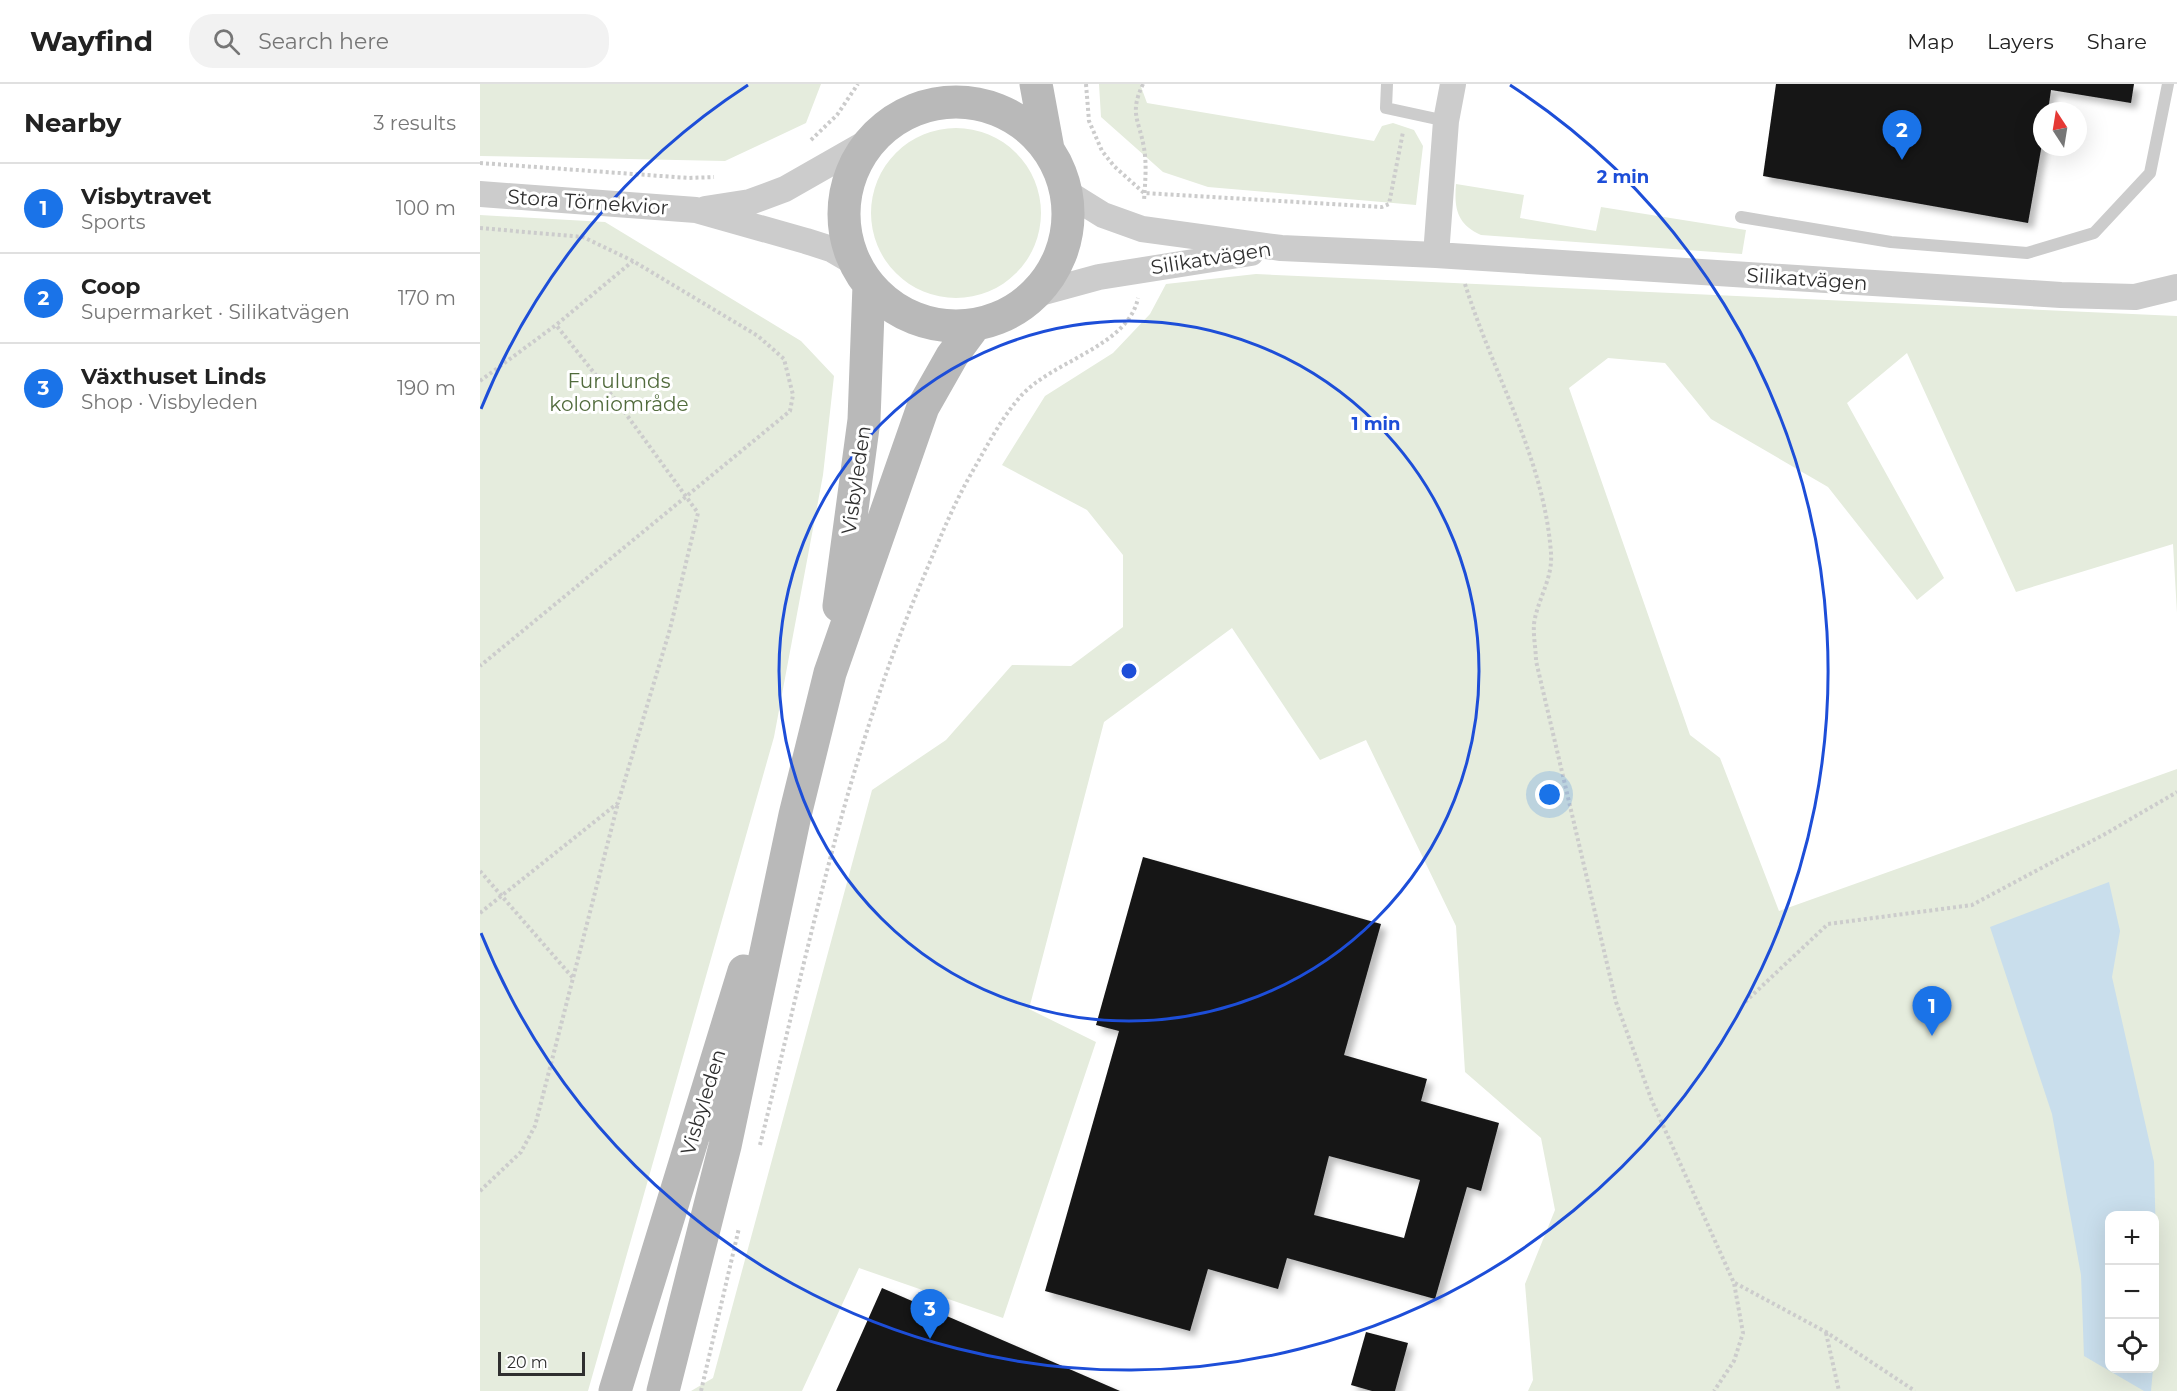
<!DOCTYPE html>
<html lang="en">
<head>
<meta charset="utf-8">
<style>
	body { margin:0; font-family:Montserrat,sans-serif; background:#f2f2f2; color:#222 }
	.controls { position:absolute; right:18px; bottom:18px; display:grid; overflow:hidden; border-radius:12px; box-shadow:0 6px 24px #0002 }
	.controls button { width:54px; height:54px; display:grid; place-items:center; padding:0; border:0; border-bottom:2px solid #e0e0e0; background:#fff; color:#222; font:30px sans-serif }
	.compass { position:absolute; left:1553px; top:18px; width:54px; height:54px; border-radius:50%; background:#fff; box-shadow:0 6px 24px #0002; rotate:348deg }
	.scale { position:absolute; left:18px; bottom:15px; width:87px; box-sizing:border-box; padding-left:6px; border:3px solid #2f2f2f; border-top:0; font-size:16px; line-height:21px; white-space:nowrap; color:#2f2f2f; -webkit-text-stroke:4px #fff; paint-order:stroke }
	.you { position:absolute; left:1070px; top:711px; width:21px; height:21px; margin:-15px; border:4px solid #fff; border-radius:50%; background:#1a73e8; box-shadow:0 0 0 9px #1a73e833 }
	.badge { display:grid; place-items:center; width:39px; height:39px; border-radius:50%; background:#1a73e8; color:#fff; font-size:20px; font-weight:700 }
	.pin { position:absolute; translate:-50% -50px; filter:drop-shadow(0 2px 3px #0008) }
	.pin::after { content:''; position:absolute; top:32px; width:21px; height:18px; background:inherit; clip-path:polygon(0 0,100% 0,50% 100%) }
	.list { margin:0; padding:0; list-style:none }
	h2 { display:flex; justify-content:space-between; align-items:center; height:78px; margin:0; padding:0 24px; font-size:26px }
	h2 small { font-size:20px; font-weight:400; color:#767676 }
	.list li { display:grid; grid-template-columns:39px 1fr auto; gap:18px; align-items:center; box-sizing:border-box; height:90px; padding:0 24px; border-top:2px solid #e0e0e0 }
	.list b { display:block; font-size:22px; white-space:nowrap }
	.list p { margin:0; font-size:20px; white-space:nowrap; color:#767676 }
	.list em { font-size:20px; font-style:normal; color:#767676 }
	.icon { flex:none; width:33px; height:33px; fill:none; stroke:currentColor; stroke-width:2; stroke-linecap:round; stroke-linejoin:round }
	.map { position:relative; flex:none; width:1697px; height:1307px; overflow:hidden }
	header { display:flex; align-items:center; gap:36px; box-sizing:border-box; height:84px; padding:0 30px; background:#fff; border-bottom:2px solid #e0e0e0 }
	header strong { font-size:28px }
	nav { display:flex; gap:33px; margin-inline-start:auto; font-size:21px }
	.search { width:420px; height:54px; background:#f2f2f2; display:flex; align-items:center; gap:15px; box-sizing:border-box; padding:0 21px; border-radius:24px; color:#767676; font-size:22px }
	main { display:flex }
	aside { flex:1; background:#fff }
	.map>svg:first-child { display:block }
	.green { fill:#e5ecdd; fill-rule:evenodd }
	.water { fill:#c9deec }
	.building { fill:#161616; fill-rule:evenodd; filter:url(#shadow) }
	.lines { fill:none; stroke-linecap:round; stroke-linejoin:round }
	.path { stroke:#ccc; stroke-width:4; stroke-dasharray:3 3; stroke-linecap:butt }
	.lane { stroke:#ccc; stroke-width:12 }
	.street { stroke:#ccc; stroke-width:26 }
	.secondary { stroke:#b9b9b9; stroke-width:33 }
	.ring { fill:none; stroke:#1d4ed8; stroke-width:3 }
	.labels { text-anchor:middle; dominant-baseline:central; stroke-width:6; stroke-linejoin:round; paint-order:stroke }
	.street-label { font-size:20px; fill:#2f2f2f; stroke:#fff }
	.park-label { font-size:20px; fill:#516b3c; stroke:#fff }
	.centre { fill:#1d4ed8; stroke:#fff; stroke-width:3 }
	.ring-label { font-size:18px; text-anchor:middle; font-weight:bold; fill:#1d4ed8; stroke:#fff; stroke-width:6; stroke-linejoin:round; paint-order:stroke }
</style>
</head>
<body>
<header>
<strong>Wayfind</strong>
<div class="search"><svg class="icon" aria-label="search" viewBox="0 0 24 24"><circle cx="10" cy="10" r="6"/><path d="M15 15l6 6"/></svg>Search here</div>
<nav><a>Map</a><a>Layers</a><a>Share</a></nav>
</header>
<main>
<aside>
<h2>Nearby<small>3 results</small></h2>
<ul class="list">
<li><span class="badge">1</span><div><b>Visbytravet</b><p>Sports</p></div><em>100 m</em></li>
<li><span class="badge">2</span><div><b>Coop</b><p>Supermarket · Silikatvägen</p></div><em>170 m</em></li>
<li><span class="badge">3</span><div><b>Växthuset Linds</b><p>Shop · Visbyleden</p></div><em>190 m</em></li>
</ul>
</aside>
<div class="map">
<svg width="1697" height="1307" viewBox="0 0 1697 1307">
	<defs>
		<filter id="shadow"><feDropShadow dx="5.5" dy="5.5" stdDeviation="3" flood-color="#0004"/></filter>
	</defs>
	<rect width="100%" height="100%" fill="#fff"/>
	<path class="green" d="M 0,0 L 341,0 L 326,39 L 245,77 L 0,72 Z
		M 619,0 L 660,0 L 667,19 L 894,57 L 902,42 L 913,39 L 934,46 L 943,62 L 936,121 L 728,103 L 683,88 L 621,33 Z
		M391 129a85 85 0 1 1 170 0a85 85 0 1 1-170 0Z
		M 976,100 L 1044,111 L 1040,134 L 1116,147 L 1121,123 L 1266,146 L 1262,170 L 1001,151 C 977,140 974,125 976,100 Z
		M 0,131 L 125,138 L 321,257 L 354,292 L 343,391 L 294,653 L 108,1307 L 0,1307 Z
		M 776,190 L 1697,232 L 1697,529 L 1693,460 L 1536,508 L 1427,269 L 1367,319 L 1464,494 L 1437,516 L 1348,403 L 1231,335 L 1185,279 L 1128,274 L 1089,304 L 1210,651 L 1240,674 L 1299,827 L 1697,685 L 1697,1307 L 1048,1307 L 1053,1296 L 1045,1200 L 1075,1126 L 1061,1054 L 985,988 L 976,842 L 886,656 L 840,676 L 752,544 L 624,638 L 549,925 L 616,958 L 523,1234 L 379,1184 L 322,1307 L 211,1307 L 233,1294 L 392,706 L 466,656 L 532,581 L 591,582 L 643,543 L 643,471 L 607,426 L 522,381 L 565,312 L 633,269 L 670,230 L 686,200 ZM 1630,1132 L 1674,1132 L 1674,1284 L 1630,1284 Z"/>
	<path class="water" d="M 1629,798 L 1640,847 L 1632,893 L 1674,1078 L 1678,1238 L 1675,1273 L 1674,1132 L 1630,1132 L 1630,1284 L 1673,1285 L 1671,1307 L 1664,1307 L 1604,1272 L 1601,1191 L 1572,1030 L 1510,843 Z"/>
	<path class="building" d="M 1296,0 L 1654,0 L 1651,19 L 1571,6 L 1568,27 L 1562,27 L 1562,60 L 1548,139 L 1283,92 Z
		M 663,773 L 901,840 L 864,971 L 947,995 L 941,1017 L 1019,1039 L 1001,1107 L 987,1103 L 955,1215 L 807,1174 L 798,1205 L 728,1185 L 710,1247 L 565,1207 L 639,947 L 616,941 ZM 849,1072 L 940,1096 L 924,1154 L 834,1131 Z
		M 402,1204 L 640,1307 L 356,1307 Z
		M 886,1248 L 928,1259 L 915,1307 L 892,1307 L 871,1301 Z"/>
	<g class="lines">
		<path class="path" d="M 606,0 L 609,37 L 622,67 L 634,82 L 664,109 L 902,123 L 909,120 L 923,48
			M 663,0 C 649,30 659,35 664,64 C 667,81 665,100 664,117
			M 331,56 L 357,31 L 378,0
			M 0,79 L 209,94 L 234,93
			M 0,144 L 103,153 L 153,177 L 278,252 L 304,275 L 313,311 L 310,327 L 0,582
			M 985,200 C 1013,290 1064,374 1071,469 C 1073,495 1057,516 1054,540 C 1053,552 1056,565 1056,577 L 1136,918 L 1172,1017 L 1254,1199 L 1263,1249 L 1254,1277 L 1234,1307
			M 0,297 L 76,241 L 153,177
			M 0,787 L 93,894
			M 0,829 L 138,719 L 190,545 L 218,429 L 138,319 L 76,241
			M 1265,918 L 1348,840 L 1492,821 L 1625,750 L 1697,708
			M 280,1061 C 327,872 365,679 441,499 C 457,462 471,425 491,390 C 506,364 520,336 540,313 C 571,277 648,263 658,214
			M 0,1107 L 41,1068 L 55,1042 L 138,719
			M 1255,1199 L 1346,1248 L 1435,1307
			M 1346,1249 L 1359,1307
			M 221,1307 L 259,1144"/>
		<path class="lane" d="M 907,0 L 906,24 L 966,37
			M 1261,133 L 1411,158 L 1547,169 L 1614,149 L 1670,89 L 1688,0"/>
		<path class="street" d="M 586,108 L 623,131 L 662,145 L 801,164 L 956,171 L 966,37 L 973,0
			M 0,110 L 216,126 L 326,157 L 351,165 L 375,179
			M 225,125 L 270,118 L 305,105 L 391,56
			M 956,171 L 1581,211 L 1655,213 L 1697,203
			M 553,211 L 619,193 L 771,169"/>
		<path class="secondary" d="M 556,0 L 568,65
			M364 130a112 112 0 1 1 224 0a112 112 0 1 1-224 0Z
			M 359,522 L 384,336 L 389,201
			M 135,1307 L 264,887
			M 183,1307 L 245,1062 L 315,731 L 350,589 L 443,323 L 472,272 L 495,241"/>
	</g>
	<g class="ring">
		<circle cx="649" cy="587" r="350"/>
		<path d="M1 325A699 699 0 0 1 268 1M1030 1A699 699 0 1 1 1 849"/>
	</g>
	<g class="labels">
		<g class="street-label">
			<text transform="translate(108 118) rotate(4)">Stora Törnekvior</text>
			<text transform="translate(731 174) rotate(-9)">Silikatvägen</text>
			<text transform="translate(1327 195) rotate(4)">Silikatvägen</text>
			<text transform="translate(376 396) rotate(-82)">Visbyleden</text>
			<text transform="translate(223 1018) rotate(-73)">Visbyleden</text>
		</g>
		<g class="park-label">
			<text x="139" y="297">Furulunds<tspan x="139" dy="23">koloniområde</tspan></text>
		</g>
	</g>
	<circle cx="649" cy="587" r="9" class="centre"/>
	<g class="ring-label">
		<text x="1143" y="99">2 min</text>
		<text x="896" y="346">1 min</text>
	</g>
</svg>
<div class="controls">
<button>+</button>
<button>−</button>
<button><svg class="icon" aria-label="locate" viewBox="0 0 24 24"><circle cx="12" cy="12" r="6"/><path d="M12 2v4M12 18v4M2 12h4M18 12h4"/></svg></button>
</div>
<svg class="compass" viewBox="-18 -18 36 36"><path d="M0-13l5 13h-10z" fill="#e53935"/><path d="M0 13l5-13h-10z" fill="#767676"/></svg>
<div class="scale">20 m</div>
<div class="you"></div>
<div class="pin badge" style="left:1452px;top:952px">1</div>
<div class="pin badge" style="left:1422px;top:76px">2</div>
<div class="pin badge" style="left:450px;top:1255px">3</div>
</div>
</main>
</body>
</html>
